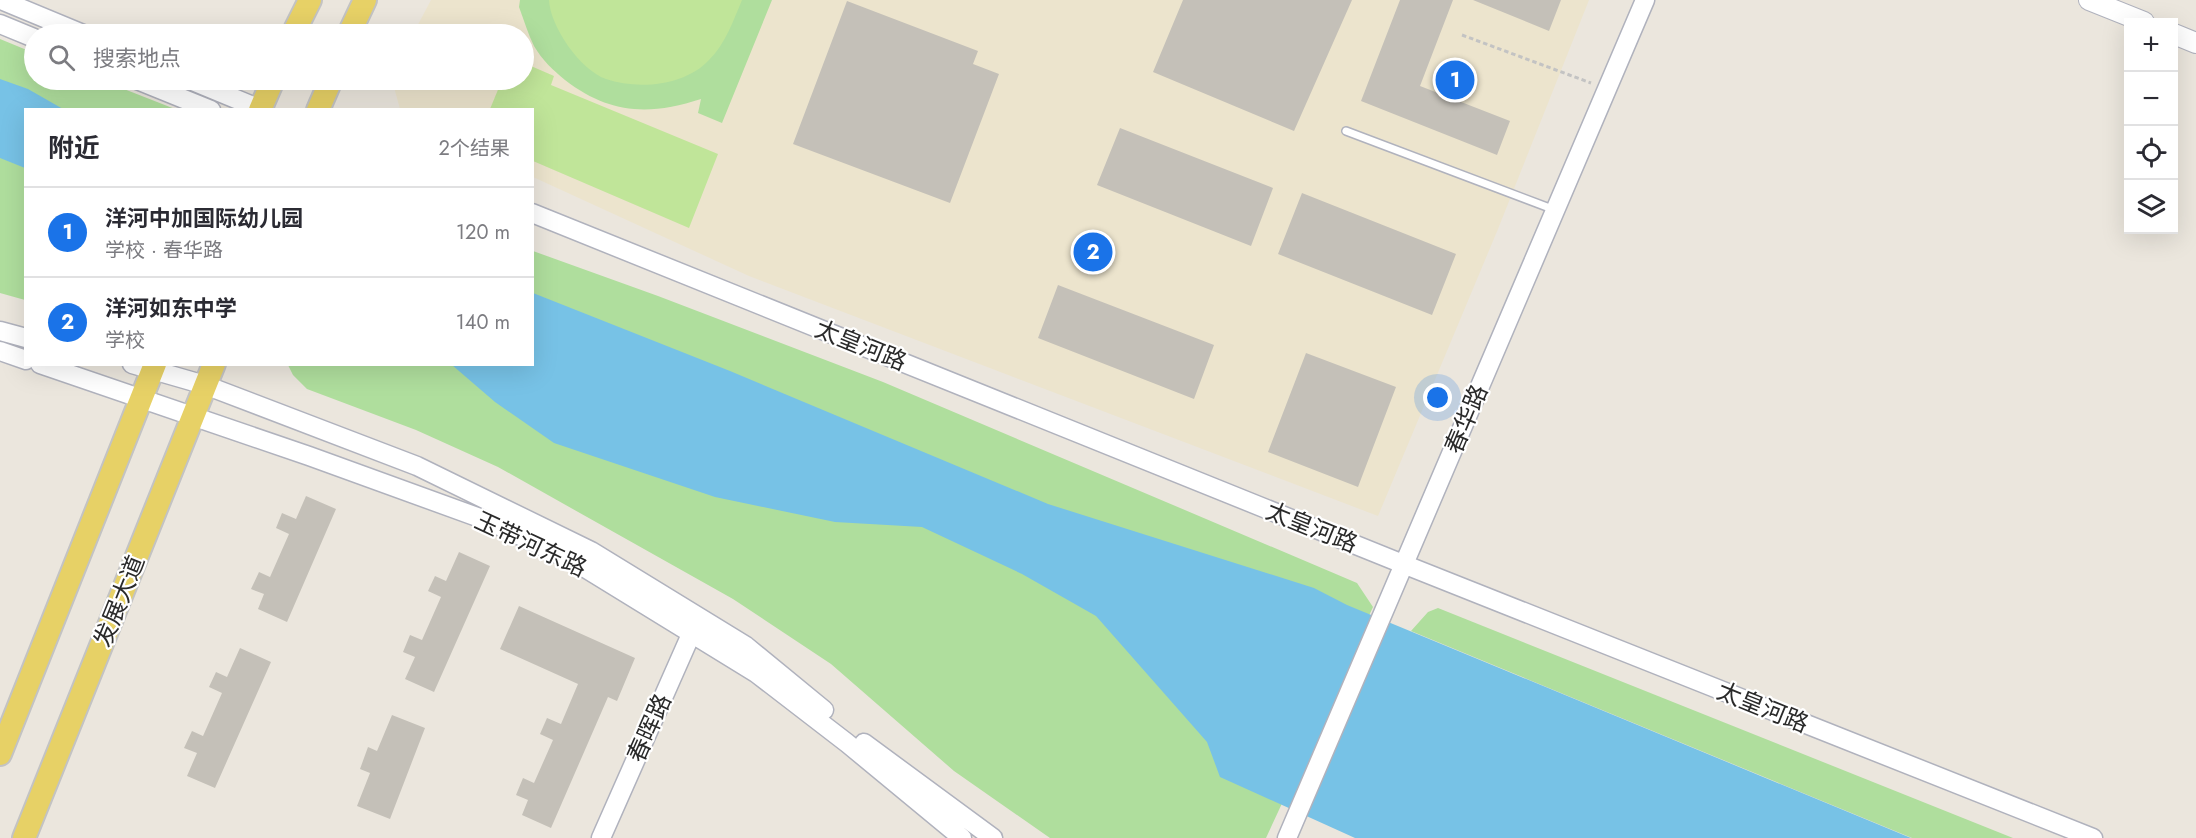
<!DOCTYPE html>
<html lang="zh">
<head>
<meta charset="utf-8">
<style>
	body { margin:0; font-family:Jost,"Noto Sans SC",sans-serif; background:#f7f7f7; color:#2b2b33 }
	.controls { position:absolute; right:18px; top:18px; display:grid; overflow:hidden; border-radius:0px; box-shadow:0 6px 24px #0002 }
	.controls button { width:54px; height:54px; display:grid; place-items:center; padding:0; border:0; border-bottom:2px solid #e1e1e2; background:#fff; color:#2b2b33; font:30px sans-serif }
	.you { position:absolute; left:1438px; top:398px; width:21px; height:21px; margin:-15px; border:4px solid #fff; border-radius:50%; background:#1a73e8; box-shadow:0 0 0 9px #1a73e833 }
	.badge { display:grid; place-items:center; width:39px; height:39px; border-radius:50%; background:#1a73e8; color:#fff; font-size:20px; font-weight:700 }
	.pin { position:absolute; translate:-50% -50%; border:3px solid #fff; box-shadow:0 2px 6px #0006 }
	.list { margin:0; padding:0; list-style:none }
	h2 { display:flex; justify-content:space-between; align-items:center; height:78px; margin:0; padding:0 24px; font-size:26px }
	h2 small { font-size:20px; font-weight:400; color:#7c7c81 }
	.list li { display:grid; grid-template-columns:39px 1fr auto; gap:18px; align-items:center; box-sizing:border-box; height:90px; padding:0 24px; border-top:2px solid #e1e1e2 }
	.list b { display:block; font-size:22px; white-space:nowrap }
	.list p { margin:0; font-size:20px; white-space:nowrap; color:#7c7c81 }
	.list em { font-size:20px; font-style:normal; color:#7c7c81 }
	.icon { flex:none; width:33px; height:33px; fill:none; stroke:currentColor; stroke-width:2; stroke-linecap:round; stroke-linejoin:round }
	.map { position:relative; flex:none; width:2196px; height:838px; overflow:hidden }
	.search { position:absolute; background:#fff; box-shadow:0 6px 24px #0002; left:24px; top:24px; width:510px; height:66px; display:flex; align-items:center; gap:15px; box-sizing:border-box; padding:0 21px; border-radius:33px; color:#7c7c81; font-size:22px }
	.panel { position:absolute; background:#fff; box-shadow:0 6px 24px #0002; left:24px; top:108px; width:510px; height:258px; border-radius:0px }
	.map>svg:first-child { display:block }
	.education { fill:#ece4cd }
	.green { fill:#afde9d }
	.pitch { fill:#c0e599 }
	.water { fill:#77c2e6 }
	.building { fill:#c4c0b8 }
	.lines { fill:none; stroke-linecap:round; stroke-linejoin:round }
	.service-casing { stroke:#b0b2bd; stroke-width:10 }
	.tertiary-casing { stroke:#b0b2bd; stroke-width:21 }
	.secondary-casing { stroke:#b0b2bd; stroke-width:22 }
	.primary-casing { stroke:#c3c3c3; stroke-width:26 }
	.path { stroke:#c3c3c3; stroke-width:3; stroke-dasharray:4.5 3; stroke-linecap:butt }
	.service { stroke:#fff; stroke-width:7 }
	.tertiary { stroke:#fff; stroke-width:18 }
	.secondary { stroke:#fff; stroke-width:20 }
	.primary { stroke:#e7d166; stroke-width:22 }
	.labels { text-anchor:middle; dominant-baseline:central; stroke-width:4.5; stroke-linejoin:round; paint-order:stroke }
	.street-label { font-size:24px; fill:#2a2a2a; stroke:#fff }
</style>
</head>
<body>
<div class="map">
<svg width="2196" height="838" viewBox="0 0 2196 838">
	<rect width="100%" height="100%" fill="#ebe6dd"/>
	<path class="education" d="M 431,0 L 1589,0 L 1498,229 L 1378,516 L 749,276 L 533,177 L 532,110 L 400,109 L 392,80 L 524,80 L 524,34 L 413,34 Z"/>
	<path class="green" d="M 520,0 L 772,0 L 722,123 L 698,113 L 701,99 C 649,116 609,114 565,80 C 554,71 542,60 534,46 C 528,34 524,20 519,7 Z
		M 0,39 L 34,53 L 34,80 L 101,80 L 175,109 L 26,110 L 25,300 L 0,293 Z
		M 533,251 L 658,296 L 883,382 L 1357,583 L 1373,607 L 1266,838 L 1050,838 L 954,771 L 831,664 L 733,599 L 498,467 L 416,430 L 307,389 L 293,375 L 288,365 L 532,364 Z
		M 1438,608 L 2013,838 L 1912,838 L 1411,631 L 1428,612 Z"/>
	<path class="pitch" d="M 549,0 L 742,0 C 733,21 726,43 709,60 C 685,86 638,90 606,79 C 580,70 550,26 549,0 Z
		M 524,63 L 554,76 L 551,85 L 718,154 L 689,228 L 533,161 L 532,110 L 490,109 L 502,80 L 524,80 Z"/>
	<path class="water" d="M 0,79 L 28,89 L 63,109 L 26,110 L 25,168 L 0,158 Z
		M 533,293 L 730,371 L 1048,504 L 1314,588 L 1347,605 L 1911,838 L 1355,838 L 1220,777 L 1207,742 L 1096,616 L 1022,574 L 922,527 L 835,522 L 715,497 L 554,443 L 495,402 L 452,365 L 532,364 Z"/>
	<path class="building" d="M 1183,0 L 1352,0 L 1294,131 L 1153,72 Z
		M 1400,0 L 1453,0 L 1420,86 L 1510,121 L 1497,155 L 1361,101 Z
		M 1473,0 L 1561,0 L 1549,31 Z
		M 847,1 L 978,51 L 973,64 L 999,74 L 950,203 L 793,144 Z
		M 1120,128 L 1273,188 L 1251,246 L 1097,185 Z
		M 1302,193 L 1456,254 L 1432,315 L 1278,254 Z
		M 1058,285 L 1214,345 L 1194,399 L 1038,338 Z
		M 1306,353 L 1396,387 L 1358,487 L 1268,452 Z
		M 306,496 L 336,509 L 287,622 L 258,609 L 264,594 L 251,589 L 259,572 L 270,577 L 289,534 L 276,528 L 282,513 L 296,519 Z
		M 459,552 L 490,566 L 434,692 L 405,679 L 415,657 L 403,652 L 410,635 L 422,640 L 441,597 L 428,591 L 435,576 L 446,581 Z
		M 519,606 L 635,658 L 617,701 L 608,697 L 551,828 L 522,815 L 528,800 L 516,795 L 523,778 L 534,783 L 553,740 L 540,734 L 547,718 L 561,724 L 578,684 L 500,649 Z
		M 240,648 L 271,662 L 215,788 L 187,776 L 197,753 L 184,748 L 192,731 L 203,736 L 222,693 L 209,687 L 216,672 L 227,677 Z
		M 392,715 L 425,728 L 390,819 L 357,806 L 370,773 L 360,769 L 368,747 L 377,751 Z"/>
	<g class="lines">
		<defs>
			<path id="service" d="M 1346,131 L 1555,210"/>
			<path id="tertiary" d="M 1,0 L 83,34
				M 0,24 L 34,38
				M 137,80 L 211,110
				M 190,80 L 260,109
				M 532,213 L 1403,564 L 2093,838
				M 0,331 L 26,338
				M 0,351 L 26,360
				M 40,364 L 309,456 L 491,522 L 577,563 L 756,673 L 847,743 L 962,838
				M 132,364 L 205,385 L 417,466 L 591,551 L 746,646 L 824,710
				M 864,743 L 993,838
				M 601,838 L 696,623
				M 1287,838 L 1645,0"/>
			<path id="secondary" d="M 2089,0 L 2144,22
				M 2174,34 L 2196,43"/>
			<path id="primary" d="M 293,34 L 310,0
				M 349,34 L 365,0
				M 260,110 L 273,80
				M 318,110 L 331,80
				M 0,754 L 155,364
				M 24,838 L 214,364"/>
		</defs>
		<use href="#service" class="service-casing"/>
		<use href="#tertiary" class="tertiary-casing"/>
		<use href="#secondary" class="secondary-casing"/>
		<use href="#primary" class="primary-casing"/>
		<path class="path" d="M 1462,35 L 1591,83"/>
		<use href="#service" class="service"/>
		<use href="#tertiary" class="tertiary"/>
		<use href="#secondary" class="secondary"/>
		<use href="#primary" class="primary"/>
	</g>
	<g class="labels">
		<g class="street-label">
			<text transform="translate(861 345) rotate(22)">太皇河路</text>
			<text transform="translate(1466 419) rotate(-67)">春华路</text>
			<text transform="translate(1312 527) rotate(22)">太皇河路</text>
			<text transform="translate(531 544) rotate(25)">玉带河东路</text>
			<text transform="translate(119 601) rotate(-68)">发展大道</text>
			<text transform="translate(1763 707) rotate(22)">太皇河路</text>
			<text transform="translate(649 728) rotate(-66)">春晖路</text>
		</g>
	</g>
</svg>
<div class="controls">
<button>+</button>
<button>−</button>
<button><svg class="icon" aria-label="locate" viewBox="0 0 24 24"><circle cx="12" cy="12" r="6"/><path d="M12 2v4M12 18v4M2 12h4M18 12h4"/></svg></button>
<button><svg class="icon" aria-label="layers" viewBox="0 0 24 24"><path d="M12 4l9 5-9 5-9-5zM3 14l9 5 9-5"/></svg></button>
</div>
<div class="you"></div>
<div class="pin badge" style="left:1455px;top:80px">1</div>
<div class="pin badge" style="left:1093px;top:252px">2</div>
<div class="search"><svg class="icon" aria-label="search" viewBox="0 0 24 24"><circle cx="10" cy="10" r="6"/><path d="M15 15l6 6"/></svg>搜索地点</div>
<section class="panel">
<h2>附近<small>2个结果</small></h2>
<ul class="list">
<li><span class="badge">1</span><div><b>洋河中加国际幼儿园</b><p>学校 · 春华路</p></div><em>120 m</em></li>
<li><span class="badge">2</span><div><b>洋河如东中学</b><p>学校</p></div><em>140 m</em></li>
</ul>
</section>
</div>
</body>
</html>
